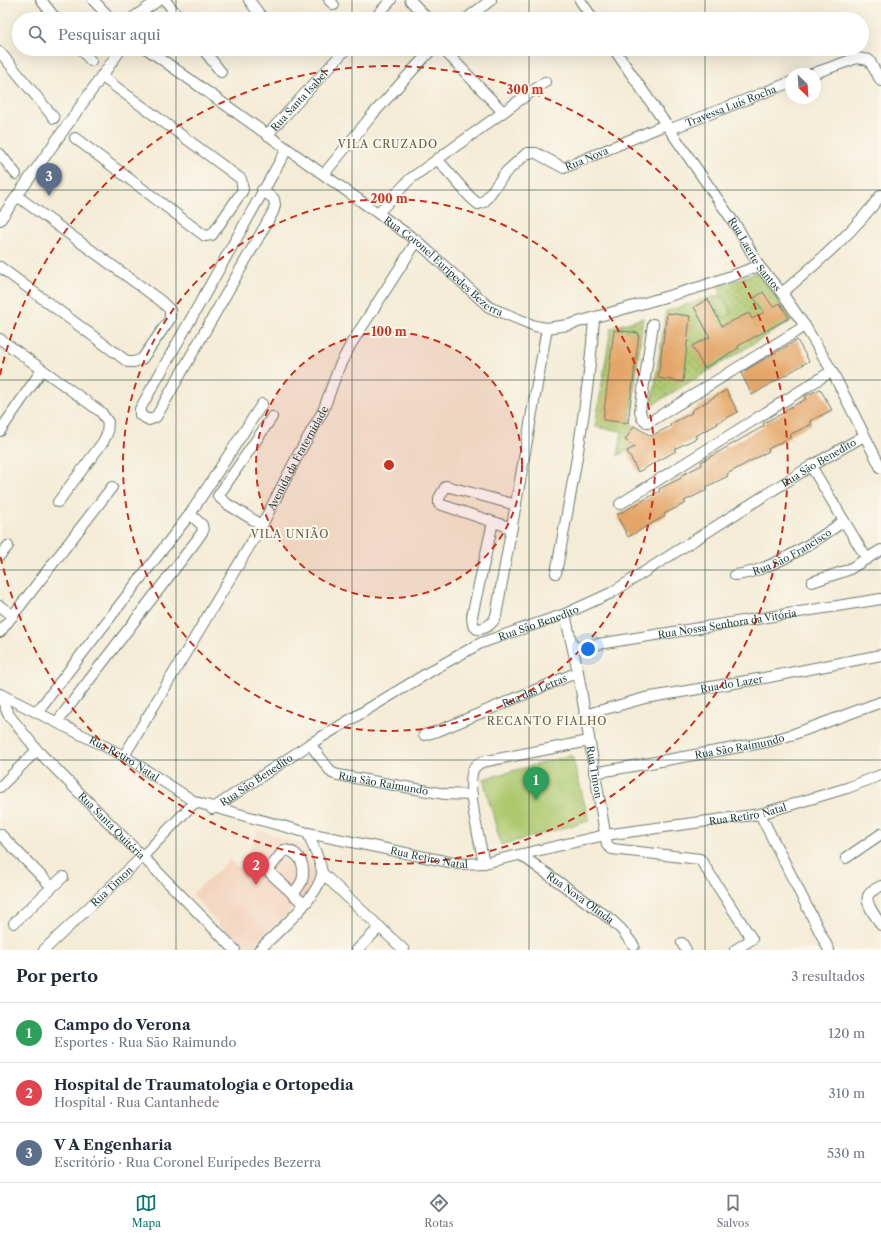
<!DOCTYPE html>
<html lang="pt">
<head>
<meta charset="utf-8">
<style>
	body { margin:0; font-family:"Libre Caslon Text",serif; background:#f2f2f3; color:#1f2937 }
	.compass { position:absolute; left:785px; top:68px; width:36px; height:36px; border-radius:50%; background:#fff; box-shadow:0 4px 16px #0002; rotate:155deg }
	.you { position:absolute; left:588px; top:649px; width:14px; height:14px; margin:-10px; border:3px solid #fff; border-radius:50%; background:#1a73e8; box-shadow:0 0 0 6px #1a73e833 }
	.badge { display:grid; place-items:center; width:26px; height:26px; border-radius:50%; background:#0f766e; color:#fff; font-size:13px; font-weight:700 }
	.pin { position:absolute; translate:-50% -33px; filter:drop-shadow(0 1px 2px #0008) }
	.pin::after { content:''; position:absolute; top:21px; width:14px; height:12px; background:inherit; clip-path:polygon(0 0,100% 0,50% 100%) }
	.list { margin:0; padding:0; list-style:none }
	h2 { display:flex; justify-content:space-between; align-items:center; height:52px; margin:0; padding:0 16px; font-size:17px }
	h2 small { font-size:13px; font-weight:400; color:#747a83 }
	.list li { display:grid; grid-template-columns:26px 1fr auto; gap:12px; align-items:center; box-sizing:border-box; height:60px; padding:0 16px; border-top:1px solid #e0e1e3 }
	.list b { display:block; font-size:15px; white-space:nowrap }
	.list p { margin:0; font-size:13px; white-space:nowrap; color:#747a83 }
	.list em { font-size:13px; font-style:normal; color:#747a83 }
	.icon { flex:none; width:22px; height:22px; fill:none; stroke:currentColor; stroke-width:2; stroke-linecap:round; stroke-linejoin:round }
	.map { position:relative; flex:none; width:881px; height:950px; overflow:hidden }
	.search { position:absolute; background:#fff; box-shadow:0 4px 16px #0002; left:12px; right:12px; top:12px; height:44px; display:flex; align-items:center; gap:10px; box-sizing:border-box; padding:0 14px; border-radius:22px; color:#747a83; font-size:15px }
	.sheet { height:232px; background:#fff }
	nav { display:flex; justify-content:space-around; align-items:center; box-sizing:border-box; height:56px; border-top:1px solid #e0e1e3; background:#fff; font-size:11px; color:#747a83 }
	nav a { display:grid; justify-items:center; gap:2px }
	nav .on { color:#0f766e }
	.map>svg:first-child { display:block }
	.built { fill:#f3d4be }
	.grass { fill:url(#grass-dots); stroke:#668252 }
	.pitch { fill:#aec86f; stroke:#668252 }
	.building { fill:#e3a667 }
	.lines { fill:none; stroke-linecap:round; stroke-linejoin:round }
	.minor-casing { stroke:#6a7a6d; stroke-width:12 }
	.minor { stroke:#fff; stroke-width:10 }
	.grid { fill:none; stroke:#1f3d34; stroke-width:1; stroke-opacity:0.55 }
	.ring { fill:none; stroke:#c8321e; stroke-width:2; stroke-dasharray:7 5 }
	.labels { text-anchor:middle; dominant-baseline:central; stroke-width:4; stroke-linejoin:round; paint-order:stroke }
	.street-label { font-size:10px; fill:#1f3d34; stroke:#fbf7ec }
	.neighbourhood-label { font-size:11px; letter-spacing:1px; fill:#646246; stroke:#fbf7ec }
	.centre { fill:#c8321e; stroke:#fbf7ec; stroke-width:2 }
	.ring-label { font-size:12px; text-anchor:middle; font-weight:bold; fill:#c8321e; stroke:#fbf7ec; stroke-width:4; stroke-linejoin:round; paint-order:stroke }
</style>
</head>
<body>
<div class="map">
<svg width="881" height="950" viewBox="0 0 881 950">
	<defs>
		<pattern id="grass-dots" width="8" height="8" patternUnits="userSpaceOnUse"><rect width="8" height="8" fill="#aec86f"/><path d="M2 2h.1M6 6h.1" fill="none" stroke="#8da45c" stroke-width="1.8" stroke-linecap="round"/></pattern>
	</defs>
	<rect width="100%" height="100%" fill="#fbf7ec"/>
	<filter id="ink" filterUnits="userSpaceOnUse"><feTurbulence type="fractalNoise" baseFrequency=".025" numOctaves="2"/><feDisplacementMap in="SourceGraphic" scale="8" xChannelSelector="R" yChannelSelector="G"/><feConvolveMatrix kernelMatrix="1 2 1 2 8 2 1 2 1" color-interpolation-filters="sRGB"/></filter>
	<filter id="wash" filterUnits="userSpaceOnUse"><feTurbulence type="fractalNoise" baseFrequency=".012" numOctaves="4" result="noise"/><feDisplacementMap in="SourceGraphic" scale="16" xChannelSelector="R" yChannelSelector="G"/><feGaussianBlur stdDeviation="0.9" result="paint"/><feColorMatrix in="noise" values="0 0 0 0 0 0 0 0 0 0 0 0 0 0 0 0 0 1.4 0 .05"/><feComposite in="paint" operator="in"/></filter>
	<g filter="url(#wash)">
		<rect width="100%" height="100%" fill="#f4ecd7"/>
		<path class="built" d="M 258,830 L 305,845 L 314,875 L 306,895 L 251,950 L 241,950 L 192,894 L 230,860 L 241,869 Z"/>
		<path class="grass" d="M 757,272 L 779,301 L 782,299 L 794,319 L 652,405 L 666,311 L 722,294 L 718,287 Z
			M 643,318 L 630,423 L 650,436 L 618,456 L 622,431 L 595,427 L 611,328 Z"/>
		<path class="pitch" d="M 723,296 L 732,314 L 723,318 L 714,301 Z
			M 572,755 L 589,821 L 501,845 L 483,779 Z"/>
		<g id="blocks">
			<path class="building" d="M 763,292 L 773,307 L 780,303 L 789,318 L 738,346 L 739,348 L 704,368 L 692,346 L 710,337 L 694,307 L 708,299 L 722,326 L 749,313 L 752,319 L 764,312 L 754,298 Z
				M 667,313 L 690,316 L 683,382 L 658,378 Z
				M 614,330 L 639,333 L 628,423 L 603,420 Z
				M 797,340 L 809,361 L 752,395 L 741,373 Z
				M 820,389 L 832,410 L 810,421 L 812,424 L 789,435 L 791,437 L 768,449 L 769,451 L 727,474 L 728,476 L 706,487 L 707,490 L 684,501 L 686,503 L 664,514 L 665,516 L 628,537 L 617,515 L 660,491 L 659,489 L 681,478 L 680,476 L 702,465 L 701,462 L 764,426 L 763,423 L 786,412 L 785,410 L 806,399 L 805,396 Z
				M 726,390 L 738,412 L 717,423 L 718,424 L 695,436 L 697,438 L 674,449 L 676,451 L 638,472 L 627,451 L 635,447 L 625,440 L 634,426 L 651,436 L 671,426 L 670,424 L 692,413 L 691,411 Z"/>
		</g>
	</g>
	<g filter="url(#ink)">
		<use href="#blocks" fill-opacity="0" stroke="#6a7a6d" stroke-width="1"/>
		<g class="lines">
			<defs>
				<g id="minor">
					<path d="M 41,0 L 56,19"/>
					<path d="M 93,0 L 111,19"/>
					<path d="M 165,0 L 180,19"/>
					<path d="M 249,0 L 263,19"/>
					<path d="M 329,0 L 334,5"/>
					<path d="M 410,0 L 428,19"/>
					<path d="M 580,0 L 593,19"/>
					<path d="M 131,19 L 159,0"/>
					<path d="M 374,19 L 391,0"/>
					<path d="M 466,19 L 491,0"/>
					<path d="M 81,49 L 91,61"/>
					<path id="s1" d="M 147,49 L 417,241 L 489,307 L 535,326 L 547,328 L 568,325 L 703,286 L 759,266"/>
					<path d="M 203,49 L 221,72"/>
					<path d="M 287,49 L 288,50"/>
					<path d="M 443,49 L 503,112"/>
					<path id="s2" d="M 614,49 L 739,230 L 759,266 L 782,293 L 805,326 L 832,371 L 881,468"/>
					<path d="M 0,52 L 54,118"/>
					<path d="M 812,74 L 857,58 L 869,60 L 881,81"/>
					<path id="s3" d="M 671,129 L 791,82"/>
					<path id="s4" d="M 267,135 L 346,49"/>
					<path d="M 75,138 L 205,236 L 212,235 L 243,190 L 241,179 L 101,76"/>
					<path d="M 0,154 L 16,174"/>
					<path id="s5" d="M 437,159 L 470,197 L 478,204 L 484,202 L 506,172 L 527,153 L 536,153 L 564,168 L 667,124"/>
					<path d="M 324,174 L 373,114 L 432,49"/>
					<path d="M 262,190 L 274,199 L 275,205 L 273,212 L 156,417 L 149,420 L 140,415 L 140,409 L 287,149"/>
					<path d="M 378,213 L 410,179 L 545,82"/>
					<path d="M 0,220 L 121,49"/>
					<path d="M 0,267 L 128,362 L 134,362 L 142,359 L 170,319 L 170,310 L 161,301 L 17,196"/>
					<path d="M 782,293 C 817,263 854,232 881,195"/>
					<path d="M 653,324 L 640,411 L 642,418 L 648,423 L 805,326"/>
					<path d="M 0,339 L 101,412 L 108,422 L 107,434 L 103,442 L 58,502"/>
					<path d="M 0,431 L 42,370"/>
					<path d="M 811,466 L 867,559"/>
					<path d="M 620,504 L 832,371"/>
					<path d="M 493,522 L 472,616 L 473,625 L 477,629 C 485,629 493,624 496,616 L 547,328"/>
					<path d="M 262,525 L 227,504 L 218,496 L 272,417"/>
					<path d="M 512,528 L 439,504 L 439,498 L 446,486 L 516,505"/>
					<path d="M 0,555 L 8,546"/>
					<path d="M 556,573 C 572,488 588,405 594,319"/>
					<path id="s6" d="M 735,575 C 770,572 816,541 844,521"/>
					<path d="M 812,582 L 848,570 L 881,550"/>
					<path d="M 0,606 L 13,616"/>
					<path id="s7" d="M 565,614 L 578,672 L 607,845 L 612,849 L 700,859 L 752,939 L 735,950"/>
					<path d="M 0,632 L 112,487"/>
					<path id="s8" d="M 573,648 L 881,599"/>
					<path id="s9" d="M 0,694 L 124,756 L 195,802 L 308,833 L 459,864 L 484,863 L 605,835 L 760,814 L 847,788 L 881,775"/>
					<path id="s10" d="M 0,694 L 8,714 L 37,750 L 235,950"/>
					<path d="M 37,712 L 190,514 L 262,404"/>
					<path id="s11" d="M 584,715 L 645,698 L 764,678 L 881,655"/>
					<path d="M 57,722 L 196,541 L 203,531 L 202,525 L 190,514"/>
					<path id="s12" d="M 424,735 L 438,731 L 578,672"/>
					<path id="s13" d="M 310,744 L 332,773 L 338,775 L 445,794 L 472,795"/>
					<path id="s14" d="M 124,756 L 262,525 L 299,453 L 323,411 L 339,367 L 351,344 L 417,241"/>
					<path id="s15" d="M 594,773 L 767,742 L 794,734 L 881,702"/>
					<path d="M 0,787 L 37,750"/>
					<path id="s16" d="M 212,809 L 310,744 L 436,668 L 481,643 L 565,614 L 611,593 L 811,466 L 864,436"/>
					<path d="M 760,814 L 829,950"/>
					<path d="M 0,834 L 52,887"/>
					<path id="s17" d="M 521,855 L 609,918 L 621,929 L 634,946"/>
					<path d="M 846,858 L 881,834"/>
					<path d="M 484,863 C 480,842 466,789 473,770 C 475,766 478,764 482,762 L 589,741"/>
					<path d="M 322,873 L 404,950"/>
					<path d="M 881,886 C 877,888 870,891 868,896 C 865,904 877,918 881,925"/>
					<path d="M 293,895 C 296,890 300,885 302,881 C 306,866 300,851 284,850 L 270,868 L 269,872 L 304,904"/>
					<path d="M 14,923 L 63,877"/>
					<path d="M 682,943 L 686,950"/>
					<path id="s18" d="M 44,950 L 142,857 L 195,802"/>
					<path d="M 259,950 C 276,933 318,898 322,874 C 323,867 311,842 308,833"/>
					<path d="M 357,950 L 380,927"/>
				</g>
			</defs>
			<use href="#minor" class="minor-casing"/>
			<use href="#minor" class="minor"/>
		</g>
	</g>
	<path class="grid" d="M 176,0 L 176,19M 352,0 L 352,19M 529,0 L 529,19M 705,0 L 705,19M 176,49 L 176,950M 352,49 L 352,950M 529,49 L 529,950M 705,49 L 705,950M 0,190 L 881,190M 0,380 L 881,380M 0,570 L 881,570M 0,760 L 881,760"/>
	<circle cx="389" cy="465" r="133" fill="#c8321e" fill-opacity=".12"/>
	<g class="ring">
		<circle cx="389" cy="465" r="133"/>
		<circle cx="389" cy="465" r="266"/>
		<path d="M0 375A399 399 0 1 1 0 555"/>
	</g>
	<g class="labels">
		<g class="street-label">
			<text stroke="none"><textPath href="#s4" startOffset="47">Rua Santa Isabel</textPath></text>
			<text stroke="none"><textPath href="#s3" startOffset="64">Travessa Luís Rocha</textPath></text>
			<text stroke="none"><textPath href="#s5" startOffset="198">Rua Nova</textPath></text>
			<text stroke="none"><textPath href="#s2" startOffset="249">Rua Laerte Santos</textPath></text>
			<text stroke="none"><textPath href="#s1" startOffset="368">Rua Coronel Eurípedes Bezerra</textPath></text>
			<text stroke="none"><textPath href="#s14" startOffset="345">Avenida da Fraternidade</textPath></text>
			<text stroke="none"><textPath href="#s16" startOffset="701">Rua São Benedito</textPath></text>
			<text stroke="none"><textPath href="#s6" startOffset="62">Rua São Francisco</textPath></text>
			<text stroke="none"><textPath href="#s16" startOffset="377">Rua São Benedito</textPath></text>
			<text stroke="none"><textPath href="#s8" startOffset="156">Rua Nossa Senhora da Vitória</textPath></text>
			<text stroke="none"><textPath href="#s11" startOffset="151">Rua do Lazer</textPath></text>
			<text stroke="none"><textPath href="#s12" startOffset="119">Rua das Letras</textPath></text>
			<text stroke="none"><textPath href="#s15" startOffset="148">Rua São Raimundo</textPath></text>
			<text stroke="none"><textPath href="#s9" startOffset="140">Rua Retiro Natal</textPath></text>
			<text stroke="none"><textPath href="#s7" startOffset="161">Rua Timon</textPath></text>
			<text stroke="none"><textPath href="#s16" startOffset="53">Rua São Benedito</textPath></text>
			<text stroke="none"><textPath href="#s13" startOffset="89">Rua São Raimundo</textPath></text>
			<text stroke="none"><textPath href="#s9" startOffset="788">Rua Retiro Natal</textPath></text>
			<text stroke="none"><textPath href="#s10" startOffset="174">Rua Santa Quitéria</textPath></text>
			<text stroke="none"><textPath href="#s9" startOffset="464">Rua Retiro Natal</textPath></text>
			<text stroke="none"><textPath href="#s18" startOffset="93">Rua Timon</textPath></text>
			<text stroke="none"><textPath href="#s17" startOffset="73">Rua Nova Olinda</textPath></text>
		</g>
		<g class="neighbourhood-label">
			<text x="388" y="144">VILA CRUZADO</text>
			<text x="290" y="534">VILA UNIÃO</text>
			<text x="547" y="721">RECANTO FIALHO</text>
		</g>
	</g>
	<circle cx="389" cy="465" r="6" class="centre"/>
	<g class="ring-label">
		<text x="525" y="94">300 m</text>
		<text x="389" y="203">200 m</text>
		<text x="389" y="336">100 m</text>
	</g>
</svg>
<svg class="compass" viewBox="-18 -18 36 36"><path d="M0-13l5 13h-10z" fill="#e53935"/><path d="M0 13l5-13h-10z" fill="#747a83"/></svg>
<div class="you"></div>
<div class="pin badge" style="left:536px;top:800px;background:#2e9e5b">1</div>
<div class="pin badge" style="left:256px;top:885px;background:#e0444e">2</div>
<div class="pin badge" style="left:49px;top:196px;background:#5c6f8a">3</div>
<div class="search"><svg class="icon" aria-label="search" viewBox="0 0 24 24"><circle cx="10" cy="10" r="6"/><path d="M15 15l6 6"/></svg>Pesquisar aqui</div>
</div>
<section class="sheet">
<h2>Por perto<small>3 resultados</small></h2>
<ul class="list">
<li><span class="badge" style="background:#2e9e5b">1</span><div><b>Campo do Verona</b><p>Esportes · Rua São Raimundo</p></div><em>120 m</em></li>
<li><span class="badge" style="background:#e0444e">2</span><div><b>Hospital de Traumatologia e Ortopedia</b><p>Hospital · Rua Cantanhede</p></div><em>310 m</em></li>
<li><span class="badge" style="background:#5c6f8a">3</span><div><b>V A Engenharia</b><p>Escritório · Rua Coronel Eurípedes Bezerra</p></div><em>530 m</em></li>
</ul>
</section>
<nav>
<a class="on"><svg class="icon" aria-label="map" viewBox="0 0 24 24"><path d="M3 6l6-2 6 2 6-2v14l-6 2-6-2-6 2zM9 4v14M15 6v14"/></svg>Mapa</a>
<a><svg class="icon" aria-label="directions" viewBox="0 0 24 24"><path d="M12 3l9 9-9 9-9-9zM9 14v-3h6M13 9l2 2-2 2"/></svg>Rotas</a>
<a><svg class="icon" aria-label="saved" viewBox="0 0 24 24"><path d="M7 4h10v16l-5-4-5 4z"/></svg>Salvos</a>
</nav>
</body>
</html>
